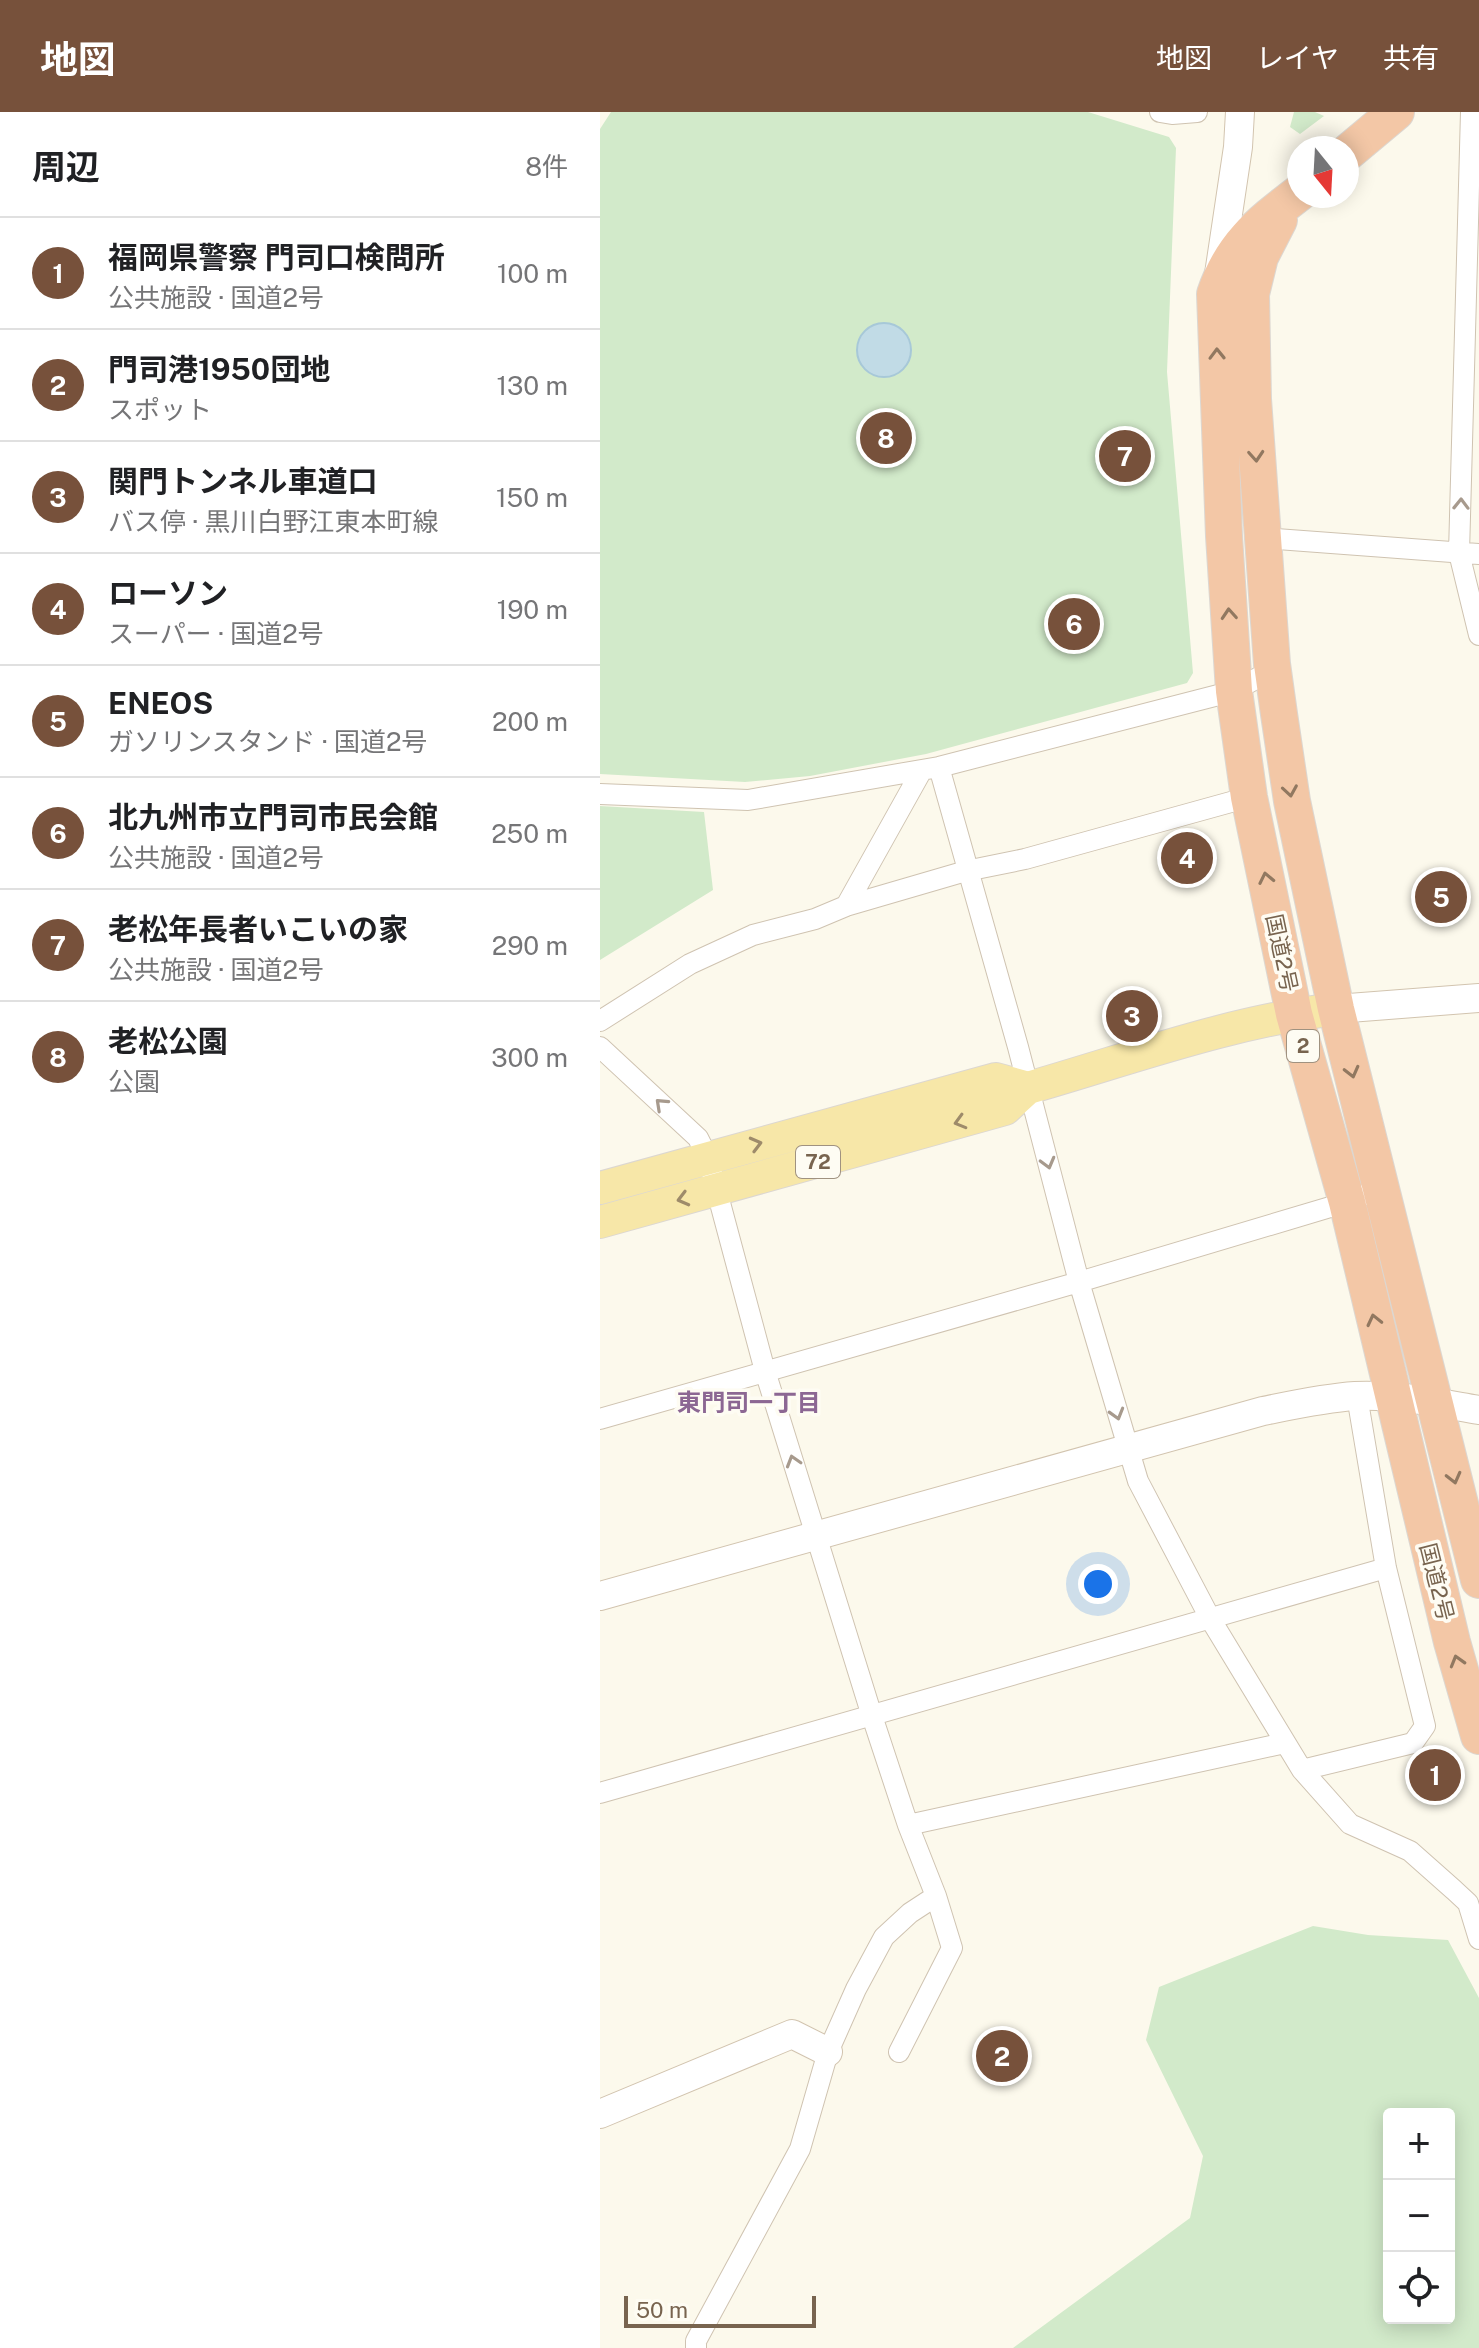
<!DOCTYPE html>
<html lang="ja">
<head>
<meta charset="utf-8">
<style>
	body { margin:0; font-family:"Public Sans","Noto Sans JP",sans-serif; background:#f2f2f2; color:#202124 }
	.controls { position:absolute; right:24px; bottom:24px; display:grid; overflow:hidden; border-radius:8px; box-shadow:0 4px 20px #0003 }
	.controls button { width:72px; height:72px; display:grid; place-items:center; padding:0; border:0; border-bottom:2px solid #e0e0e0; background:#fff; color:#202124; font:40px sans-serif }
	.compass { position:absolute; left:687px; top:24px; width:72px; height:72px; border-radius:50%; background:#fff; box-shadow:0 4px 20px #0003; rotate:162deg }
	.scale { position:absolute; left:24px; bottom:20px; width:192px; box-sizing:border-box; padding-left:8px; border:4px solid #78644f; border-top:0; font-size:22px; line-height:28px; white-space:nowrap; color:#78644f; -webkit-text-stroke:6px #fefcf3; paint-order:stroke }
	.you { position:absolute; left:498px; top:1472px; width:28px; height:28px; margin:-20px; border:6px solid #fff; border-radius:50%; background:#1a73e8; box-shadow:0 0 0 12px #1a73e833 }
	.badge { display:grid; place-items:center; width:52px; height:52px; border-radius:50%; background:#77513b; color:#fff; font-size:26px; font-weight:700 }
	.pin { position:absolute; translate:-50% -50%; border:4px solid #fff; box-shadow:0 2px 8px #0006 }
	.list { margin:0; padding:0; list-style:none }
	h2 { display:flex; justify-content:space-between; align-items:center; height:104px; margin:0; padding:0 32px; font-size:34px }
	h2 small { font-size:26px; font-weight:400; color:#757577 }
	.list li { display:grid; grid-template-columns:52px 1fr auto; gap:24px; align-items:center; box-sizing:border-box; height:112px; padding:0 32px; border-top:2px solid #e0e0e0 }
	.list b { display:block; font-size:30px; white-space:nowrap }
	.list p { margin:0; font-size:26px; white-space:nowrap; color:#757577 }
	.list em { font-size:26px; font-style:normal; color:#757577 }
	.icon { flex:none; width:44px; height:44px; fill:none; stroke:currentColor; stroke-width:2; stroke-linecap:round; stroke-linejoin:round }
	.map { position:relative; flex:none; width:879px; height:2236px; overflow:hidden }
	header { display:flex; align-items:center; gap:48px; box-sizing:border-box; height:112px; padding:0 40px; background:#77513b; color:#fff }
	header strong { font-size:38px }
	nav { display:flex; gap:44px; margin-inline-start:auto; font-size:28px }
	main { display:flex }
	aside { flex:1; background:#fff }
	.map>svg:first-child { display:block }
	.green { fill:#d2eaca; fill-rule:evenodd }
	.water { fill:#c1dbe6; stroke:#a7c8d8; stroke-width:2 }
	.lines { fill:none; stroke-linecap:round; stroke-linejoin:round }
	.street-casing { stroke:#cfc3b1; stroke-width:22 }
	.secondary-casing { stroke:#d2c4af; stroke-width:30 }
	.primary-casing { stroke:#dcd7d1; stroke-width:34 }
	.highway-casing { stroke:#dcd7d1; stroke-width:38 }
	.street { stroke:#fff; stroke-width:20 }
	.secondary { stroke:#fff; stroke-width:28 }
	.primary { stroke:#f7e7a8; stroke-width:32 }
	.highway { stroke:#f3c7a6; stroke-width:36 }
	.oneway { stroke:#917860 }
	.oneway2 { stroke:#a79a8d }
	.oneway3 { stroke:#9e8b6a }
	.labels { text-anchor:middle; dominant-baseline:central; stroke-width:7; stroke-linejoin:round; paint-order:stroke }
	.shield { fill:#fefcf3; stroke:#a09280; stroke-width:2 }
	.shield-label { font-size:20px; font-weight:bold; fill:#78644f }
	.street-label { font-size:22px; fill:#78644f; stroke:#fefcf3 }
	.neighbourhood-label { font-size:24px; font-weight:bold; fill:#8c6793; stroke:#fefcf3 }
</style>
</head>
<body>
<header>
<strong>地図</strong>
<nav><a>地図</a><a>レイヤ</a><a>共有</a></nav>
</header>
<main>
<aside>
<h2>周辺<small>8件</small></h2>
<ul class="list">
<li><span class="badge">1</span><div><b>福岡県警察 門司口検問所</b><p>公共施設 · 国道2号</p></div><em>100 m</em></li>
<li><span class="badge">2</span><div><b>門司港1950団地</b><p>スポット</p></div><em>130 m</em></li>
<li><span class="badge">3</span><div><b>関門トンネル車道口</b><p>バス停 · 黒川白野江東本町線</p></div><em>150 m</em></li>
<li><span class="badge">4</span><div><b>ローソン</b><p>スーパー · 国道2号</p></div><em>190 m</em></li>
<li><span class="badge">5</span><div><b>ENEOS</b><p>ガソリンスタンド · 国道2号</p></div><em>200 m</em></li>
<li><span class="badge">6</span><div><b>北九州市立門司市民会館</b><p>公共施設 · 国道2号</p></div><em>250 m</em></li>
<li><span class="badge">7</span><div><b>老松年長者いこいの家</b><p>公共施設 · 国道2号</p></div><em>290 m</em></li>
<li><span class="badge">8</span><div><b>老松公園</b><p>公園</p></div><em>300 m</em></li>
</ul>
</aside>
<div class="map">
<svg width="879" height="2236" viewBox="0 0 879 2236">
	<rect width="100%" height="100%" fill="#fcf9ec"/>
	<path class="green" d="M 11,0 L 488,0 L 569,25 L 576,36 L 567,260 L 593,561 L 587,571 L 326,642 L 210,664 L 145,670 L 0,662 L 0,17 Z
		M 694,0 L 715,0 L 724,4 L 700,22 L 690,15 Z
		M 0,694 L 104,700 L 113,778 L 0,848 Z
		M 713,1814 L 768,1823 L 848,1828 L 879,1886 L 879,2236 L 413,2236 L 590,2106 L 603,2044 L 546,1928 L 559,1875 ZM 849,2002 L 849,2206 L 789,2206 L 789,2002 Z"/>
	<path class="water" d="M257 238a27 27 0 1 1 54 0a27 27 0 1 1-54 0Z"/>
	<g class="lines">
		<defs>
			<path id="street" d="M 560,0 L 572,2 L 597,0
				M 871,0 L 859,441 L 879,523
				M 662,426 L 879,442
				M 339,655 L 418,935 L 479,1170 L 538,1369 L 611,1508 L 702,1658 L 750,1712 L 810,1739 L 854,1778 L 868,1791 L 879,1827
				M 0,682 L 148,688 L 339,655 L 634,579 L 661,564 L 672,552
				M 246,794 L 322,658
				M 0,909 L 90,852 L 153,823 L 215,807 L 246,794 L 366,759 L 425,747 L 649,685
				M 0,935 L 98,1026 L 108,1046 L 165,1259 L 272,1604 L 308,1713 L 336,1784 L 310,1801 L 284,1825 L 256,1877 L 228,1940 L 200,2037 L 96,2229 L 96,2236
				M 0,1307 L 479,1170 L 747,1090 L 782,1076
				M 702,1658 L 813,1631 L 825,1614 L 786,1456 L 757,1284
				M 0,1681 L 786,1456
				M 308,1713 L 685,1631
				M 299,1940 L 352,1836 L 336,1784"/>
			<path id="secondary" d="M 619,162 L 638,35 L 640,0
				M 736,897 L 879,886
				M 0,1484 L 663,1299 C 693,1293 724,1286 755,1284 C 797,1282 838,1291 879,1298
				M 0,2002 L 192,1922 L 228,1940"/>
			<path id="primary" d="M 0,1076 L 396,967 L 428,976
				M 0,1110 L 405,997 L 428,976 C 529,947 632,909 736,897"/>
			<path id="highway" d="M 747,41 L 796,0
				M 699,81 C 659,112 632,132 615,182 L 624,424 L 634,579 L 649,685 L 694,902 L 747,1090 L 852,1530 L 879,1624
				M 679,108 L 660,145 L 651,182 L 653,287 L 672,552 L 679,602 L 692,689 L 736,897 L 879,1468"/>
		</defs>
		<use href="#street" class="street-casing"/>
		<use href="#secondary" class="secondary-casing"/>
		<use href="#primary" class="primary-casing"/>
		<use href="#highway" class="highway-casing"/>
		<use href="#street" class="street"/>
		<use href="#secondary" class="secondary"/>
		<use href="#primary" class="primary"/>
		<use href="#highway" class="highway"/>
	</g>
	<defs><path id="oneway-chevron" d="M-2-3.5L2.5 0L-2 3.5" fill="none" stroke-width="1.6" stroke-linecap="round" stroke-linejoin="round" transform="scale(2)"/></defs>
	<g class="oneway">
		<use href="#oneway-chevron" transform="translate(617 242) rotate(-91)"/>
		<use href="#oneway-chevron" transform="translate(656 344) rotate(86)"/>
		<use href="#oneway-chevron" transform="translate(629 502) rotate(-94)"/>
		<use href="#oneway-chevron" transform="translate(690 679) rotate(81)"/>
		<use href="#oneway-chevron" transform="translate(666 766) rotate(-102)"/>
		<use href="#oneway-chevron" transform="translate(752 960) rotate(76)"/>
		<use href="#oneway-chevron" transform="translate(774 1208) rotate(-103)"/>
		<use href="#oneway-chevron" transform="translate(854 1366) rotate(76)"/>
		<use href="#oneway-chevron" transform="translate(857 1549) rotate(-106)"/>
	</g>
	<g class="oneway2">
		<use href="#oneway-chevron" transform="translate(861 392) rotate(-89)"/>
		<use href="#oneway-chevron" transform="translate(61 992) rotate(-137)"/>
		<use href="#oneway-chevron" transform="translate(448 1051) rotate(75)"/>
		<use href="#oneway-chevron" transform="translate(517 1302) rotate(74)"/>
		<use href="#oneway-chevron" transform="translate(193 1349) rotate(-107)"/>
	</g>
	<g class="oneway3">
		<use href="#oneway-chevron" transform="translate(360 1010) rotate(164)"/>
		<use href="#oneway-chevron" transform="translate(156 1032) rotate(-15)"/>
		<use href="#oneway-chevron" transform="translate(83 1087) rotate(165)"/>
	</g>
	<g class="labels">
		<g class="shield">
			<rect x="687" y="918" width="32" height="32" rx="6"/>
			<rect x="196" y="1034" width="44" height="32" rx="6"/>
		</g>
		<g class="shield-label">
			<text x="703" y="934">2</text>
			<text x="218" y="1050">72</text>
		</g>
		<g class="street-label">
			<text transform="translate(682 841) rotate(78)">国道2号</text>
			<text transform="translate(837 1470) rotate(76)">国道2号</text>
		</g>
		<g class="neighbourhood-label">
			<text x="149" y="1290">東門司一丁目</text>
		</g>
	</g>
</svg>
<div class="controls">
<button>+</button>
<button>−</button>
<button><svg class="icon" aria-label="locate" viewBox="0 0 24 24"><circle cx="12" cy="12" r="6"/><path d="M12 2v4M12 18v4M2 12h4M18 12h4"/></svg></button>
</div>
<svg class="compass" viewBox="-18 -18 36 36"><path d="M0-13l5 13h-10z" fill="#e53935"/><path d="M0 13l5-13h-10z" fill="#757577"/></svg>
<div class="scale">50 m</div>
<div class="you"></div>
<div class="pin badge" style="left:835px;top:1663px">1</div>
<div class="pin badge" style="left:402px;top:1944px">2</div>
<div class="pin badge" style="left:532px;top:904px">3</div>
<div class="pin badge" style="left:587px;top:746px">4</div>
<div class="pin badge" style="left:841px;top:785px">5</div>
<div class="pin badge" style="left:474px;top:512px">6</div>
<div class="pin badge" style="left:525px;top:344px">7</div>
<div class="pin badge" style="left:286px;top:326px">8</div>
</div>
</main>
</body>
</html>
